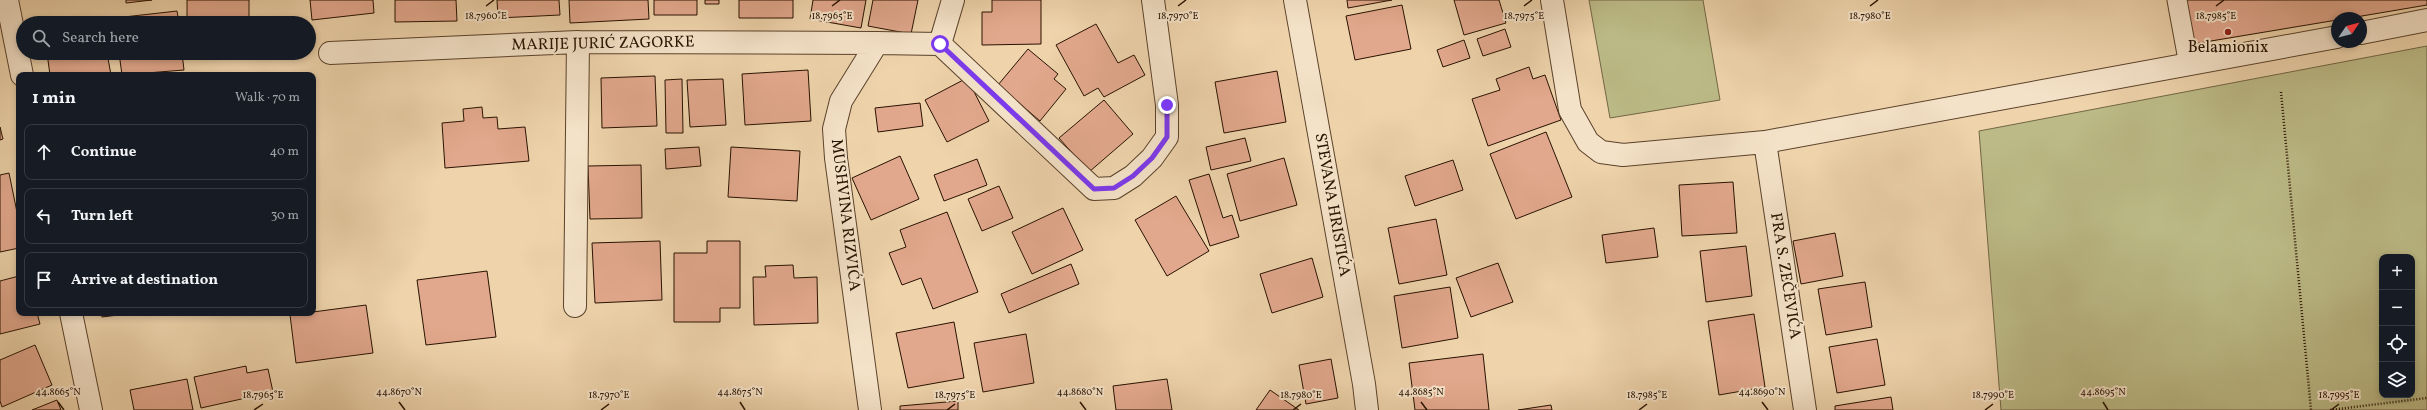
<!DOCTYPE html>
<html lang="en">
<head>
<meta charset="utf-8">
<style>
	body { margin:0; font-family:Vollkorn,serif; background:#242831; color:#f1f3f6 }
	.controls { position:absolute; right:12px; bottom:12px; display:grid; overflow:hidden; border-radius:8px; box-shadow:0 2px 6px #0003 }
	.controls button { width:36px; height:36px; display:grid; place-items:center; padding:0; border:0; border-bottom:1px solid #363941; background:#171b24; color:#f1f3f6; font:20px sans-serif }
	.compass { position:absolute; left:2331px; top:12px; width:36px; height:36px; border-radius:50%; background:#171b24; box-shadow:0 2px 6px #0003; rotate:55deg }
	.stop { position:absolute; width:12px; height:12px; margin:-9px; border:3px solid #7c3aed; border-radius:50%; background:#fff }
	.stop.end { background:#7c3aed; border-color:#fff; box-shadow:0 1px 4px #0008 }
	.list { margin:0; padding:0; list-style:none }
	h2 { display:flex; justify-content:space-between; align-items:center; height:52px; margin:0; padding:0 16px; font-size:17px }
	h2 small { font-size:13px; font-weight:400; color:#9ea1a6 }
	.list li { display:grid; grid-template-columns:26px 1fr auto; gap:12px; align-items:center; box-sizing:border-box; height:56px; margin:0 8px 8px; padding:0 8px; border:1px solid #363941; border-radius:8px }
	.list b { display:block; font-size:15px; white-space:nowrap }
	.list em { font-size:13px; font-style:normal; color:#9ea1a6 }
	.icon { flex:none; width:22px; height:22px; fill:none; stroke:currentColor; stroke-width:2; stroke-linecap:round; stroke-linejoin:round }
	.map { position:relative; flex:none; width:2427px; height:410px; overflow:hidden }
	.search { position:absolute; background:#171b24; box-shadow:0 2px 6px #0003; left:16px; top:16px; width:300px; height:44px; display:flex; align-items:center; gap:10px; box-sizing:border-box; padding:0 14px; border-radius:22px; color:#9ea1a6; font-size:15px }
	.panel { position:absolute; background:#171b24; box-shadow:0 2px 6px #0003; left:16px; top:72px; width:300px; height:244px; border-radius:8px }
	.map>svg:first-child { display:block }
	.green { fill:#bcbb87; stroke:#726644; fill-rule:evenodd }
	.building { fill:#e2a88d; stroke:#281200 }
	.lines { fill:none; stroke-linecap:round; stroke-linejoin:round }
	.lane-casing { stroke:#5a422b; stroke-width:21 }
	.street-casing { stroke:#5a422b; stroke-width:24 }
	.path { stroke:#281200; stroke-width:2.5; stroke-dasharray:1 2; stroke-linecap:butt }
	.lane { stroke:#f4e2c8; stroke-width:19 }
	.street { stroke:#f4e2c8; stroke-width:22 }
	.route { stroke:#7c3aed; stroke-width:5 }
	.ticks { fill:none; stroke:#281200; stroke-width:1.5 }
	.poi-dot { fill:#8f2418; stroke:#f4e2c8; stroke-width:1.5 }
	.labels { text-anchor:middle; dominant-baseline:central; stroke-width:4; stroke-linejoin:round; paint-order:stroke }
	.street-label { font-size:16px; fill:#281200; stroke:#f4e2c8 }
	.poi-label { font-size:16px; fill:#281200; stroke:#f4e2c8 }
	.ticks-label { font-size:10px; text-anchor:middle; fill:#281200; stroke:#f4e2c8; stroke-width:4; stroke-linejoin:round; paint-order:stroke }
</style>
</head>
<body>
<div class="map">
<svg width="2427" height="410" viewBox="0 0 2427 410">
	<rect width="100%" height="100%" fill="#eed3ab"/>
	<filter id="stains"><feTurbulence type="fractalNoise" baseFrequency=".005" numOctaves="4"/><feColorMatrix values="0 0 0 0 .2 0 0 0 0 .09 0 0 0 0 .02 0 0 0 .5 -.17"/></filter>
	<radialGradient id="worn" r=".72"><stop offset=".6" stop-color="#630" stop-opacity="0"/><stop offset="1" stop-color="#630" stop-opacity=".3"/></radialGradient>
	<path class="green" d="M 1589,0 L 1703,0 L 1720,100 L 1610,118 Z
		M 2427,46 L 2427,410 L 2001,410 L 1979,131 ZM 2382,257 L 2412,257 L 2412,395 L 2382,395 Z"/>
	<path class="building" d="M 126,0 L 152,0 L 126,3 Z
		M 187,0 L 249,0 L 249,23 L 187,23 Z
		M 310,0 L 373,0 L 374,13 L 312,20 Z
		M 395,0 L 456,0 L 457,21 L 395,22 Z
		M 497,0 L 559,0 L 560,15 L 498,18 Z
		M 569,0 L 648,0 L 649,19 L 570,23 Z
		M 654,0 L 697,0 L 697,15 L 654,15 Z
		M 705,0 L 719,0 L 719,4 L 705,4 Z
		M 739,0 L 793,0 L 793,18 L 739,18 Z
		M 813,0 L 866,0 L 861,28 L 810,19 Z
		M 873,0 L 918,0 L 911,34 L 868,26 Z
		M 992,0 L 1041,0 L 1041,44 L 982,45 L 982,12 L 992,12 Z
		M 1347,0 L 1392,0 L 1348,8 Z
		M 1454,0 L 1499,0 L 1506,23 L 1464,35 Z
		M 2186,0 L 2427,0 L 2427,5 L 2350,18 L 2337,18 L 2337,20 L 2193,44 Z
		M 1402,5 L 1411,49 L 1355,60 L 1346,16 Z
		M 177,11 L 179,23 L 115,23 L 115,18 Z
		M 1096,24 L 1118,63 L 1134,55 L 1145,75 L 1104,97 L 1098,88 L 1084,96 L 1056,45 Z
		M 1505,29 L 1511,47 L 1483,56 L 1477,39 Z
		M 1464,40 L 1470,58 L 1443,67 L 1437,50 Z
		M 1028,49 L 1058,74 L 1054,79 L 1066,89 L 1040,121 L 998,85 Z
		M 47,53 L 107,53 L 111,75 L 50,75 Z
		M 119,53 L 182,53 L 184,70 L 122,75 Z
		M 1529,67 L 1533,79 L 1545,75 L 1561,120 L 1488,146 L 1472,99 L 1500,90 L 1496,79 Z
		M 808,70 L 811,121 L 745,125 L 742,74 Z
		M 1277,71 L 1286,122 L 1224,133 L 1215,82 Z
		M 655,76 L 657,126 L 602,128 L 601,78 Z
		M 967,78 L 989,121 L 947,142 L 925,100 Z
		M 682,79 L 683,133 L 666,133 L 665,80 Z
		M 723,79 L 726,125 L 690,127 L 687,80 Z
		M 1104,100 L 1133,134 L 1089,172 L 1059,138 Z
		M 920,103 L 923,126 L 878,132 L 875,108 Z
		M 482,107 L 483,118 L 497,117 L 498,129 L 525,127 L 529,161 L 445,168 L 442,123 L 464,121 L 463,109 Z
		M 0,127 L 3,139 L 0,140 Z
		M 1546,132 L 1572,197 L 1516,219 L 1490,154 Z
		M 1245,138 L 1251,161 L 1211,170 L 1206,147 Z
		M 699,147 L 701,166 L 666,169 L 665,149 Z
		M 731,147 L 800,151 L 797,201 L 728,197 Z
		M 900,156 L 919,199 L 871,220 L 852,178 Z
		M 1284,158 L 1297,205 L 1240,221 L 1227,174 Z
		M 977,159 L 987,185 L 944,201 L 934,175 Z
		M 1453,160 L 1463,190 L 1415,206 L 1405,176 Z
		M 641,165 L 642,218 L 590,219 L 588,166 Z
		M 9,173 L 19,222 L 19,248 L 0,252 L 0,175 Z
		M 1209,174 L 1223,218 L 1232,215 L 1239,237 L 1210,246 L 1189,180 Z
		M 1733,182 L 1737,233 L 1682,236 L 1679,185 Z
		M 999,186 L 1013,218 L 982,231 L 968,199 Z
		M 1176,196 L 1209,251 L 1167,276 L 1135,220 Z
		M 1063,208 L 1083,250 L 1032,274 L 1012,232 Z
		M 947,212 L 978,292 L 933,309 L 921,278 L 902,285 L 889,253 L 906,247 L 900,230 Z
		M 1436,219 L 1447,275 L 1399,284 L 1388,228 Z
		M 1654,228 L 1658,257 L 1606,263 L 1602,235 Z
		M 1835,233 L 1843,276 L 1801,284 L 1793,241 Z
		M 660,241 L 662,300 L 595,303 L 592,243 Z
		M 707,241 L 740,241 L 740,308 L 720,308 L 720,322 L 674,322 L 674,253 L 707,253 Z
		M 1746,246 L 1752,296 L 1706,302 L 1700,251 Z
		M 1312,258 L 1323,297 L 1272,313 L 1260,274 Z
		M 1498,263 L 1513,302 L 1471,317 L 1456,278 Z
		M 1071,264 L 1079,284 L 1009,313 L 1001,294 Z
		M 793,265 L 794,278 L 817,277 L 818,323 L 754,325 L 753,277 L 766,277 L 765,266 Z
		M 487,271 L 496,337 L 426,345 L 417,280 Z
		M 19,276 L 19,313 L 37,313 L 40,324 L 0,334 L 0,281 Z
		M 1865,282 L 1872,327 L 1826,335 L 1818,289 Z
		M 1450,287 L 1458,338 L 1402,348 L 1394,296 Z
		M 366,305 L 373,353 L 296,363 L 290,315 Z
		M 101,313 L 134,313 L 102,317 Z
		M 1754,314 L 1765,387 L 1719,395 L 1708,321 Z
		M 954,322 L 964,378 L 908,388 L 896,333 Z
		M 1026,334 L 1034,383 L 983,392 L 974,343 Z
		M 1877,339 L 1885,385 L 1837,393 L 1829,347 Z
		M 35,345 L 52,385 L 2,407 L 0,401 L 0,360 Z
		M 1483,354 L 1489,410 L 1415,410 L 1409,363 Z
		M 1331,359 L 1338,398 L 1306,404 L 1299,365 Z
		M 246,366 L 247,373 L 268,369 L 273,392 L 201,408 L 194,377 Z
		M 187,379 L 193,410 L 134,410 L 130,390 Z
		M 1167,379 L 1172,410 L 1116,410 L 1113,386 Z
		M 1270,390 L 1299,410 L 1256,410 Z
		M 1891,397 L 1893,410 L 1835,410 L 1835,406 Z
		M 57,400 L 61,410 L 32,410 Z
		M 958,401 L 958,410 L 900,410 L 900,406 Z
		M 1551,405 L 1552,410 L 1518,410 Z"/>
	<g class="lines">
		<defs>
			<path id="lane" d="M 2177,0 L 2189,65"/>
			<path id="street" d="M 7,0 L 22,75
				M 1295,0 L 1364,384 L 1367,410
				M 1552,0 L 1570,110 L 1588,142 L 1601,152 L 1623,155 L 1765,142 L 2337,37
				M 2361,33 L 2427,20
				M 940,44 L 1094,189 L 1114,188 L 1133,176 L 1152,158 L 1167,137 L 1167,105 L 1153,0
				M 330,53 L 578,42 L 877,43
				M 1765,142 L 1805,410
				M 575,306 L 578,42
				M 71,313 L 91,410
				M 870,410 L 836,158 L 834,129 L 841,101 L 877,43 L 940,44 L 953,0"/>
		</defs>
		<use href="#lane" class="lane-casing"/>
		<use href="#street" class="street-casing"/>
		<path class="path" d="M 2281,92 L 2311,410
			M 2330,410 L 2427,398"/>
		<use href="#lane" class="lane"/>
		<use href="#street" class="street"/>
	</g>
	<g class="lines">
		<path class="route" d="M 940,44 L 1094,189 L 1114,188 L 1133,176 L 1152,158 L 1167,137 L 1167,105"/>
	</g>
	<path class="ticks" d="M 486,6 L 494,0M 832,6 L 840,0M 1178,6 L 1186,0M 1524,6 L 1532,0M 1870,6 L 1878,0M 2216,6 L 2224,0M 58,402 L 64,410M 399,402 L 405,410M 740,402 L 745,410M 1080,402 L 1086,410M 1421,402 L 1427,410M 1762,402 L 1768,410M 2103,402 L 2108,410M 254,410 L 263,404M 601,410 L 609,404M 947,410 L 955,404M 1293,410 L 1301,404M 1639,410 L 1647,404M 1985,410 L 1993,404M 2331,410 L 2339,404"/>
	<circle class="poi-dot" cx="2228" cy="32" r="4"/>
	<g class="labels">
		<g class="street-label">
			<text transform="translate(603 44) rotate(-1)">MARIJE JURIĆ ZAGORKE</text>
			<text transform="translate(1332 205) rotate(80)">STEVANA HRISTIĆA</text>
			<text transform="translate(845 215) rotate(83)">MUSHVINA RIZVIĆA</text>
			<text transform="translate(1785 276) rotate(81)">FRA S. ZEČEVIĆA</text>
		</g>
		<g class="poi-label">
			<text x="2228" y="48">Belamionix</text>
		</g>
	</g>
	<g class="ticks-label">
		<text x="1524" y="19">18.7975°E</text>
		<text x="486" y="19">18.7960°E</text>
		<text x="832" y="19">18.7965°E</text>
		<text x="1178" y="19">18.7970°E</text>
		<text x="1870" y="19">18.7980°E</text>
		<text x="2216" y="19">18.7985°E</text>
		<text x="58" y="395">44.8665°N</text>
		<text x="399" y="395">44.8670°N</text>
		<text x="740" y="395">44.8675°N</text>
		<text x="1080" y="395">44.8680°N</text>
		<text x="1421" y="395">44.8685°N</text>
		<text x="1762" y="395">44.8690°N</text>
		<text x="2103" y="395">44.8695°N</text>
		<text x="263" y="398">18.7965°E</text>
		<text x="609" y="398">18.7970°E</text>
		<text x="955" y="398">18.7975°E</text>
		<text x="1301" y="398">18.7980°E</text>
		<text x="1647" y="398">18.7985°E</text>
		<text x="1993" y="398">18.7990°E</text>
		<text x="2339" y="398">18.7995°E</text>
	</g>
	<rect width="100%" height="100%" filter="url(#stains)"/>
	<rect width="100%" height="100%" fill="url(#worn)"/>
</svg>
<div class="controls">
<button>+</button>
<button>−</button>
<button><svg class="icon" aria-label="locate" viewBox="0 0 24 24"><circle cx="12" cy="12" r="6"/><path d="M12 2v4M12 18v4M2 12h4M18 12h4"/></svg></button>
<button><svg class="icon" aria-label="layers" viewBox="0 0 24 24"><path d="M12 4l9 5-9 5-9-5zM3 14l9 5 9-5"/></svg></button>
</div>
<svg class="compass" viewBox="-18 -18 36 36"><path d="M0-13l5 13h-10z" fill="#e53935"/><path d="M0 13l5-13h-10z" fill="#9ea1a6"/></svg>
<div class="stop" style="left:940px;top:44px"></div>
<div class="stop end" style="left:1167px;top:105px"></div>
<div class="search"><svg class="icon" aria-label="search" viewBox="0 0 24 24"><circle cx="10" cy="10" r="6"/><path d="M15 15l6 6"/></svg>Search here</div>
<section class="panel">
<h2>1 min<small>Walk · 70 m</small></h2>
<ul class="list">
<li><svg class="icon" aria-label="ahead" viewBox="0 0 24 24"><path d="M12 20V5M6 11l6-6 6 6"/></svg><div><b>Continue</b></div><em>40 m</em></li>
<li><svg class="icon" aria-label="left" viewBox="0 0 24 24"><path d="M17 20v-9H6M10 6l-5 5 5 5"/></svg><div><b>Turn left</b></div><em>30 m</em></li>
<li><svg class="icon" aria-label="arrive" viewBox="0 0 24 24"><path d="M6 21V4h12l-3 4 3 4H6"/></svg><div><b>Arrive at destination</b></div></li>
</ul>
</section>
</div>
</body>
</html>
